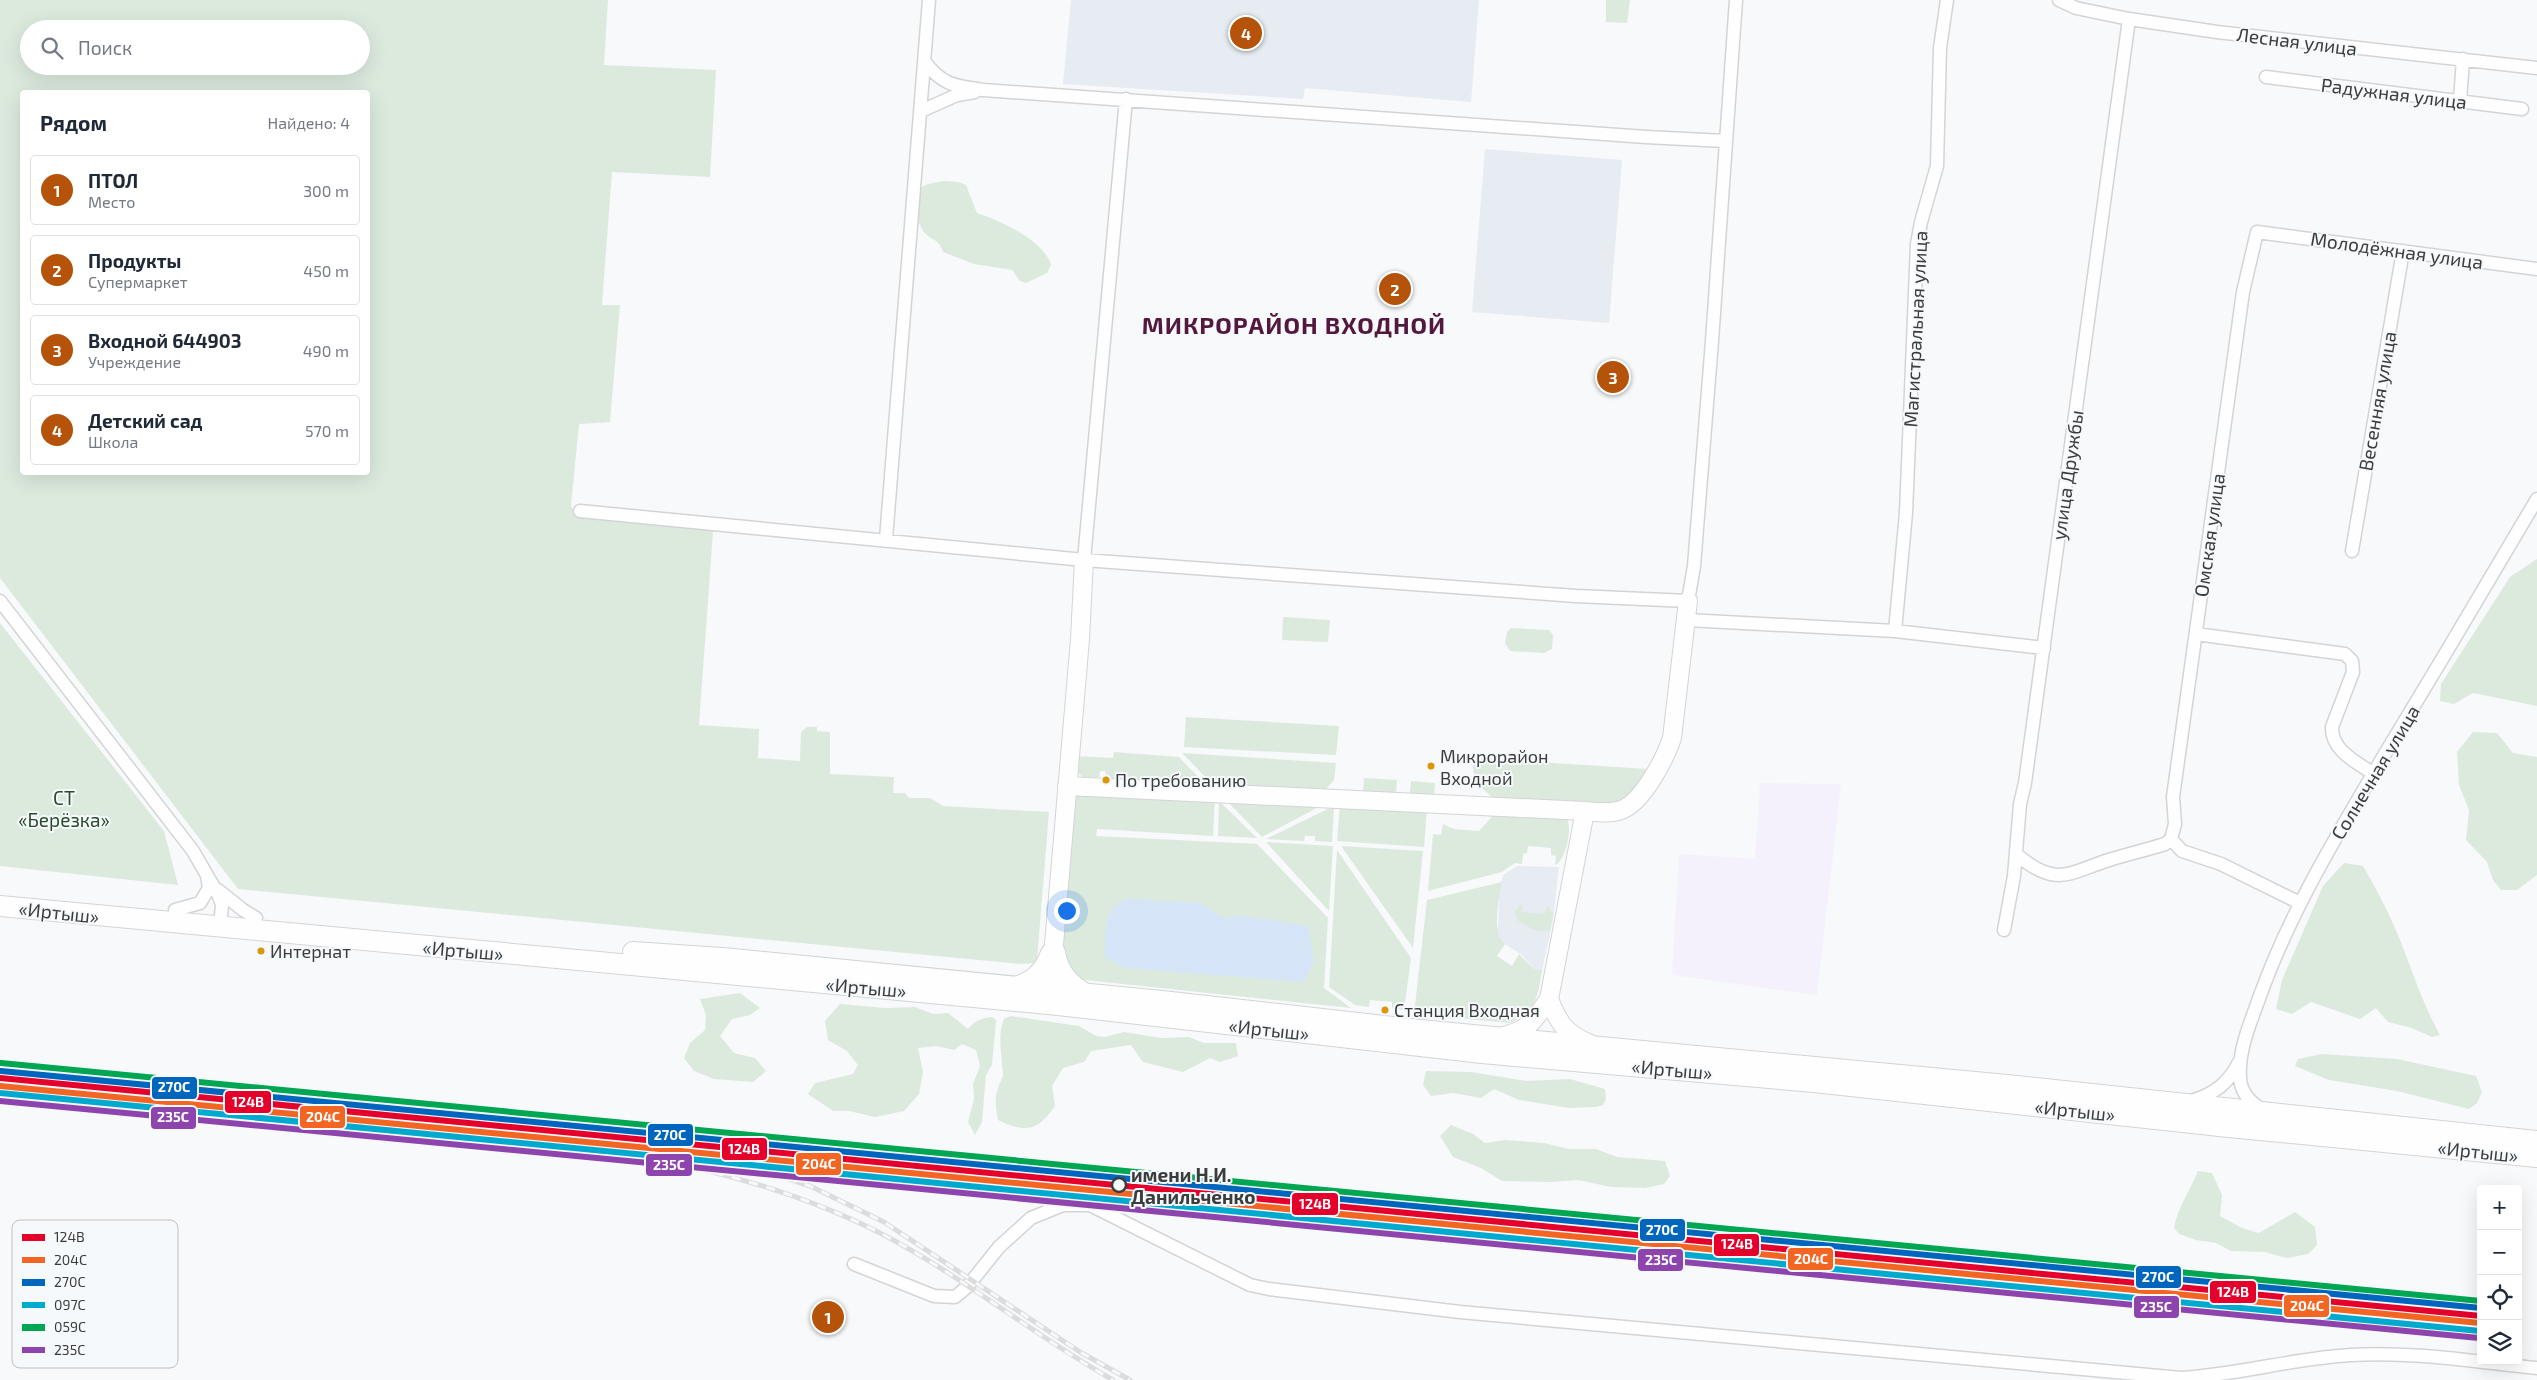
<!DOCTYPE html>
<html lang="ru">
<head>
<meta charset="utf-8">
<style>
	body { margin:0; font-family:"Exo 2",sans-serif; background:#f6f6f7; color:#1f2937 }
	.controls { position:absolute; right:15px; bottom:15px; display:grid; overflow:hidden; border-radius:5px; box-shadow:0 5px 20px #0002 }
	.controls button { width:45px; height:45px; display:grid; place-items:center; padding:0; border:0; border-bottom:1px solid #e0e1e3; background:#fff; color:#1f2937; font:25px sans-serif }
	.you { position:absolute; left:1066px; top:910px; width:18px; height:18px; margin:-12px; border:4px solid #fff; border-radius:50%; background:#1a73e8; box-shadow:0 0 0 8px #1a73e833 }
	.badge { display:grid; place-items:center; width:32px; height:32px; border-radius:50%; background:#b45309; color:#fff; font-size:16px; font-weight:700 }
	.pin { position:absolute; translate:-50% -50%; border:2px solid #fff; box-shadow:0 1px 5px #0006 }
	.list { margin:0; padding:0; list-style:none }
	h2 { display:flex; justify-content:space-between; align-items:center; height:65px; margin:0; padding:0 20px; font-size:21px }
	h2 small { font-size:16px; font-weight:400; color:#747a83 }
	.list li { display:grid; grid-template-columns:32px 1fr auto; gap:15px; align-items:center; box-sizing:border-box; height:70px; margin:0 10px 10px; padding:0 10px; border:1px solid #e0e1e3; border-radius:5px }
	.list b { display:block; font-size:19px; white-space:nowrap }
	.list p { margin:0; font-size:16px; white-space:nowrap; color:#747a83 }
	.list em { font-size:16px; font-style:normal; color:#747a83 }
	.icon { flex:none; width:28px; height:28px; fill:none; stroke:currentColor; stroke-width:2; stroke-linecap:round; stroke-linejoin:round }
	.map { position:relative; flex:none; width:2537px; height:1380px; overflow:hidden }
	.search { position:absolute; background:#fff; box-shadow:0 5px 20px #0002; left:20px; top:20px; width:350px; height:55px; display:flex; align-items:center; gap:12px; box-sizing:border-box; padding:0 18px; border-radius:28px; color:#747a83; font-size:19px }
	.panel { position:absolute; background:#fff; box-shadow:0 5px 20px #0002; left:20px; top:90px; width:350px; height:385px; border-radius:5px }
	.map>svg:first-child { display:block }
	.built { fill:#e6ecf1 }
	.industrial { fill:#f5f1fc }
	.green { fill:#dceade; fill-rule:evenodd }
	.water { fill:#d6e5f8 }
	.lines { fill:none; stroke-linecap:round; stroke-linejoin:round }
	.street-casing { stroke:#d3d4d6; stroke-width:15 }
	.secondary-casing { stroke:#d3d4d6; stroke-width:20 }
	.primary-casing { stroke:#d3d4d6; stroke-width:22 }
	.street { stroke:#fefefe; stroke-width:12 }
	.secondary { stroke:#fefefe; stroke-width:18 }
	.primary { stroke:#fefefe; stroke-width:20 }
	.rail-casing { stroke:#dcdcdd; stroke-width:5 }
	.rail { stroke:#f6f9fc; stroke-width:3; stroke-dasharray:9; stroke-linecap:butt }
	.rail-1-casing { stroke:#f6f9fc; stroke-width:10 }
	.rail-2-casing { stroke:#f6f9fc; stroke-width:10 }
	.rail-3-casing { stroke:#f6f9fc; stroke-width:10 }
	.rail-4-casing { stroke:#f6f9fc; stroke-width:10 }
	.rail-5-casing { stroke:#f6f9fc; stroke-width:10 }
	.rail-6-casing { stroke:#f6f9fc; stroke-width:10 }
	.rail-1 { stroke:#e4002b; stroke-width:6 }
	.rail-2 { stroke:#f26522; stroke-width:6 }
	.rail-3 { stroke:#0065bd; stroke-width:6 }
	.rail-4 { stroke:#00a9ce; stroke-width:6 }
	.rail-5 { stroke:#00a651; stroke-width:6 }
	.rail-6 { stroke:#8e44ad; stroke-width:6 }
	.bus-dot { fill:#db9609; stroke:#f6f9fc; stroke-width:2 }
	.stop-dot { fill:#f6f9fc; stroke:#3b3d3d; stroke-width:2.5 }
	.labels { text-anchor:middle; dominant-baseline:central; stroke-width:4; stroke-linejoin:round; paint-order:stroke }
	.bus-label { font-size:18px; fill:#3b3d3d; stroke:#f6f9fc; text-anchor:start }
	.street-label { font-size:19px; fill:#3b3d3d; stroke:#f6f9fc }
	.park-label { font-size:19px; fill:#284c29; stroke:#f6f9fc }
	.stop-label { font-size:19px; font-weight:bold; fill:#3b3d3d; stroke:#f6f9fc; text-anchor:start }
	.district-label { font-size:24px; font-weight:bold; letter-spacing:1px; fill:#54183e; stroke:#f6f9fc }
	.key { fill:#f6f9fc; stroke:#bec1c3; stroke-width:1 }
	.key-label { font-size:14px; fill:#3b3d3d }
	.line-badge { stroke:#f6f9fc; stroke-width:2 }
	.badge-label { font-size:14px; text-anchor:middle; font-weight:bold; fill:#fff }
</style>
</head>
<body>
<div class="map">
<svg width="2537" height="1380" viewBox="0 0 2537 1380">
	<rect width="100%" height="100%" fill="#f7f9fb"/>
	<path class="built" d="M 1071,0 L 1479,0 L 1471,102 L 1305,88 L 1303,99 L 1063,84 Z
		M 1485,149 L 1622,160 L 1609,323 L 1472,312 Z
		M 1517,866 L 1559,867 L 1553,920 L 1542,970 L 1534,969 L 1522,955 L 1502,942 L 1498,934 L 1499,895 L 1503,875 Z"/>
	<path class="industrial" d="M 1760,783 L 1841,784 L 1817,995 L 1672,975 L 1679,854 L 1755,859 Z"/>
	<path class="green" d="M 0,0 L 608,0 L 604,65 L 716,70 L 710,177 L 612,172 L 602,305 L 620,305 L 610,422 L 579,424 L 571,506 L 575,513 L 592,517 L 713,531 L 699,725 L 759,729 L 758,758 L 800,761 L 801,732 L 807,727 L 817,727 L 817,731 L 830,732 L 830,774 L 894,777 L 893,793 L 905,793 L 909,798 L 930,798 L 943,806 L 1049,812 L 1037,960 L 1034,963 L 1021,964 L 238,889 L 0,578 ZM 29,29 L 361,29 L 361,66 L 29,66 ZM 22,92 L 368,92 L 368,472 L 22,472 Z
		M 1606,0 L 1630,0 L 1627,23 L 1606,22 Z
		M 943,181 L 958,182 L 966,185 L 977,213 C 999,220 1045,241 1051,265 L 1047,273 L 1026,283 L 1020,281 L 1012,270 L 974,264 L 943,252 C 940,241 936,242 928,236 C 917,228 910,198 921,188 C 926,183 936,183 943,181 Z
		M 2537,559 L 2537,706 L 2473,693 L 2454,704 L 2440,701 L 2441,684 L 2510,577 Z
		M 1283,617 L 1330,620 L 1328,642 L 1282,640 Z
		M 0,623 L 164,831 L 178,885 L 0,866 Z
		M 1511,628 L 1549,630 L 1553,635 L 1552,649 L 1544,653 L 1510,651 L 1505,643 L 1507,632 Z
		M 1186,717 L 1339,726 L 1336,755 L 1184,747 Z
		M 2473,732 L 2497,733 L 2513,753 L 2537,757 L 2537,875 L 2517,890 L 2501,890 L 2493,880 L 2487,862 L 2466,840 L 2469,810 L 2459,785 L 2457,752 Z
		M 1114,752 L 1179,757 L 1205,784 L 1112,780 L 1106,777 L 1105,771 L 1100,771 L 1099,777 L 1084,778 L 1077,772 L 1074,756 L 1113,758 Z
		M 1182,753 L 1336,763 L 1334,780 L 1326,789 L 1211,783 Z
		M 1475,758 L 1648,769 L 1632,791 L 1613,805 L 1494,798 C 1481,790 1468,774 1475,758 Z
		M 1364,778 L 1397,780 L 1396,794 L 1363,792 Z
		M 1411,781 L 1435,783 L 1434,795 L 1410,793 Z
		M 1077,795 L 1215,798 L 1213,836 L 1097,829 L 1096,836 L 1257,844 L 1328,918 L 1324,988 L 1351,1008 L 1085,980 C 1071,972 1067,964 1062,949 L 1072,798 Z
		M 1222,796 L 1330,801 L 1262,837 Z
		M 1219,801 L 1257,838 L 1218,836 Z
		M 1340,803 L 1427,808 L 1424,847 L 1337,841 Z
		M 1334,806 L 1332,842 L 1315,841 L 1315,836 L 1305,836 L 1304,841 L 1266,839 Z
		M 1493,810 L 1561,814 C 1563,816 1565,817 1567,819 C 1573,828 1565,862 1555,865 L 1556,856 L 1551,855 L 1551,848 L 1528,846 L 1527,853 L 1523,854 L 1522,864 L 1515,863 L 1502,872 L 1428,891 L 1433,834 L 1441,835 L 1443,824 L 1454,829 L 1479,831 L 1491,818 Z
		M 1266,842 L 1333,846 L 1329,911 Z
		M 1341,846 L 1423,851 L 1413,948 Z
		M 1337,850 L 1411,958 L 1404,1010 L 1392,1008 L 1392,1002 L 1370,1000 L 1369,1007 L 1355,1005 L 1329,987 Z
		M 2344,863 L 2363,866 C 2376,888 2388,911 2398,935 C 2412,969 2422,1003 2440,1035 L 2432,1037 L 2412,1028 L 2388,1022 L 2376,1008 L 2360,1019 L 2311,1002 L 2292,1014 L 2276,1009 L 2282,980 L 2323,886 Z
		M 1502,882 C 1499,896 1491,935 1505,944 L 1497,956 L 1512,966 L 1519,954 L 1534,969 L 1542,970 C 1538,996 1536,1013 1509,1023 L 1414,1014 L 1427,900 Z
		M 1520,905 L 1523,905 L 1522,912 L 1545,914 L 1547,905 L 1553,914 L 1550,930 C 1538,935 1527,926 1517,920 L 1515,911 Z
		M 740,993 L 760,1008 L 750,1015 L 732,1019 L 720,1036 L 734,1053 L 755,1058 L 766,1071 L 753,1082 L 714,1079 L 694,1071 L 684,1058 L 690,1043 L 705,1030 L 706,1015 L 700,999 Z
		M 840,1004 L 885,1008 L 915,1007 L 933,1014 L 948,1013 L 968,1029 C 975,1021 980,1018 992,1017 L 996,1020 L 992,1065 L 986,1075 L 982,1122 L 975,1135 L 968,1122 L 974,1099 L 973,1084 L 980,1066 L 976,1050 L 962,1044 L 954,1050 L 936,1046 L 918,1048 L 923,1072 L 919,1094 L 904,1111 L 875,1117 L 849,1111 L 833,1111 L 808,1094 L 815,1083 L 853,1074 L 858,1065 L 847,1051 L 828,1040 L 825,1021 Z
		M 1011,1016 L 1079,1026 L 1096,1036 L 1105,1037 L 1124,1032 L 1161,1038 L 1189,1037 L 1204,1043 L 1236,1043 L 1238,1056 L 1220,1062 L 1210,1058 L 1183,1072 L 1143,1062 L 1131,1045 L 1091,1051 L 1084,1062 L 1063,1068 L 1052,1086 L 1055,1106 C 1037,1132 1025,1133 998,1120 C 996,1109 994,1099 998,1088 C 999,1083 1003,1079 1003,1074 C 1002,1056 997,1036 1004,1019 Z
		M 2322,1054 L 2397,1059 L 2476,1076 L 2482,1092 L 2477,1103 L 2469,1109 L 2397,1091 L 2329,1080 L 2295,1066 L 2298,1059 Z
		M 1426,1071 L 1471,1072 L 1526,1081 L 1570,1079 L 1605,1089 L 1606,1099 L 1603,1105 L 1596,1107 L 1569,1108 L 1519,1100 L 1494,1089 L 1481,1098 L 1453,1093 L 1431,1096 L 1423,1085 Z
		M 1451,1125 L 1473,1134 L 1485,1143 L 1505,1140 L 1544,1143 L 1569,1149 L 1596,1149 L 1617,1157 L 1665,1161 L 1670,1176 L 1664,1184 L 1645,1188 L 1611,1187 L 1578,1180 L 1550,1182 L 1502,1181 L 1481,1168 L 1453,1157 L 1440,1136 Z
		M 2198,1171 L 2212,1173 L 2222,1195 L 2220,1216 L 2242,1228 L 2259,1233 L 2295,1212 L 2315,1227 L 2317,1245 L 2308,1254 L 2287,1258 L 2264,1252 L 2231,1251 L 2216,1243 L 2196,1240 L 2179,1234 L 2174,1228 C 2178,1206 2190,1191 2198,1171 Z"/>
	<path class="water" d="M 1125,899 L 1199,903 L 1224,918 L 1242,916 L 1308,926 L 1314,962 L 1303,982 L 1124,968 L 1105,957 C 1105,934 1103,911 1125,899 Z"/>
	<g class="lines">
		<defs>
			<path id="street" d="M 2059,0 L 2076,8 L 2129,19 L 2217,32 L 2537,68
				M 925,62 C 942,85 955,86 983,90 L 1646,137 L 1725,141
				M 2266,77 L 2522,109
				M 2460,101 L 2463,59
				M 921,111 L 957,95 L 975,92
				M 580,511 L 1084,560 L 1576,596 L 1688,601 L 1694,566 L 1712,341 L 1736,0
				M 886,539 L 929,0
				M 2352,551 L 2403,251
				M 1084,560 L 1126,99
				M 0,601 L 193,851 L 219,896 L 222,905 L 220,927
				M 1687,620 L 1895,631 L 2044,648
				M 1895,631 L 1906,513 L 1917,244 L 1921,222 L 1937,166 L 1940,48 L 1947,0
				M 2196,634 L 2345,654 L 2352,661 L 2353,672 L 2332,727 C 2331,750 2356,762 2374,774
				M 2171,839 L 2175,824 L 2173,797 L 2243,292 L 2257,232 L 2537,269
				M 2171,839 L 2182,851 L 2221,864 L 2300,903
				M 2017,855 C 2057,888 2068,873 2109,860 C 2128,854 2146,850 2165,844 L 2171,839
				M 218,890 L 243,910 L 256,918
				M 175,910 L 200,903 L 209,888 L 207,876
				M 2004,930 L 2014,876 L 2020,804 L 2025,783 L 2129,19
				M 2191,1101 C 2214,1094 2228,1084 2239,1062
				M 2262,1109 C 2250,1103 2240,1091 2240,1077 C 2238,1049 2252,1019 2261,993 C 2292,908 2340,830 2386,752 C 2437,668 2487,584 2537,499
				M 854,1264 L 934,1296 L 955,1297 L 967,1287 L 999,1247 L 1031,1218 L 1063,1205 L 1090,1205 L 1250,1285 L 1269,1289 L 1460,1312 L 2181,1378 C 2238,1375 2294,1358 2351,1355 C 2413,1351 2475,1362 2537,1368"/>
			<path id="secondary" d="M 1067,786 L 1585,811 C 1597,812 1610,814 1621,810 C 1642,803 1665,759 1672,738 L 1688,601
				M 1056,952 C 1059,972 1070,984 1088,994
				M 1012,987 C 1033,981 1042,973 1050,953
				M 1549,999 C 1559,1024 1565,1033 1590,1044
				M 1049,1003 L 1080,639 L 1084,560
				M 1501,1037 C 1530,1029 1532,1023 1549,999 L 1585,811"/>
			<path id="primary" d="M 0,906 L 1049,1004 L 1482,1053 L 1814,1082 L 2229,1127 L 2537,1157
				M 633,952 L 722,958 L 1162,1001 L 1420,1030 L 2007,1085 L 2537,1141"/>
		</defs>
		<use href="#street" class="street-casing"/>
		<use href="#secondary" class="secondary-casing"/>
		<use href="#primary" class="primary-casing"/>
		<use href="#street" class="street"/>
		<use href="#secondary" class="secondary"/>
		<use href="#primary" class="primary"/>
		<defs>
			<path id="rail" d="M 0,1088 L 520,1137 C 642,1154 769,1176 880,1233 C 961,1275 1033,1335 1113,1380
				M 559,1131 L 732,1161 L 810,1186 L 884,1222 L 1080,1352 L 1130,1380"/>
		</defs>
		<use href="#rail" class="rail-casing"/>
		<use href="#rail" class="rail"/>
		<defs>
			<path id="rail-1" d="M 0,1078 L 2481,1316"/>
			<path id="rail-2" d="M 0,1086 L 2480,1323"/>
			<path id="rail-3" d="M 1,1071 L 2481,1308"/>
			<path id="rail-4" d="M 0,1093 L 2480,1331"/>
			<path id="rail-5" d="M 1,1063 L 2481,1301"/>
			<path id="rail-6" d="M 0,1101 L 2479,1338"/>
		</defs>
		<use href="#rail-1" class="rail-1-casing"/>
		<use href="#rail-2" class="rail-2-casing"/>
		<use href="#rail-3" class="rail-3-casing"/>
		<use href="#rail-4" class="rail-4-casing"/>
		<use href="#rail-5" class="rail-5-casing"/>
		<use href="#rail-6" class="rail-6-casing"/>
		<use href="#rail-1" class="rail-1"/>
		<use href="#rail-2" class="rail-2"/>
		<use href="#rail-3" class="rail-3"/>
		<use href="#rail-4" class="rail-4"/>
		<use href="#rail-5" class="rail-5"/>
		<use href="#rail-6" class="rail-6"/>
	</g>
	<g class="bus-dot">
		<circle cx="1431" cy="766" r="4.5"/>
		<circle cx="1106" cy="780" r="4.5"/>
		<circle cx="261" cy="951" r="4.5"/>
		<circle cx="1385" cy="1010" r="4.5"/>
	</g>
	<circle class="stop-dot" cx="1119" cy="1185" r="7"/>
	<g class="labels">
		<g class="bus-label">
			<text x="1440" y="756">Микрорайон<tspan x="1440" dy="22">Входной</tspan></text>
			<text x="1115" y="780">По требованию</text>
			<text x="270" y="951">Интернат</text>
			<text x="1394" y="1010">Станция Входная</text>
		</g>
		<g class="street-label">
			<text transform="translate(2297 41) rotate(7)">Лесная улица</text>
			<text transform="translate(2394 93) rotate(7)">Радужная улица</text>
			<text transform="translate(2397 250) rotate(8)">Молодёжная улица</text>
			<text transform="translate(1915 329) rotate(-87)">Магистральная улица</text>
			<text transform="translate(2377 401) rotate(-80)">Весенняя улица</text>
			<text transform="translate(2067 475) rotate(-82)">улица Дружбы</text>
			<text transform="translate(2209 535) rotate(-82)">Омская улица</text>
			<text transform="translate(2375 772) rotate(-59)">Солнечная улица</text>
			<text transform="translate(59 912) rotate(6)">«Иртыш»</text>
			<text transform="translate(463 950) rotate(5)">«Иртыш»</text>
			<text transform="translate(866 987) rotate(5)">«Иртыш»</text>
			<text transform="translate(1269 1029) rotate(6)">«Иртыш»</text>
			<text transform="translate(1672 1069) rotate(5)">«Иртыш»</text>
			<text transform="translate(2075 1110) rotate(6)">«Иртыш»</text>
			<text transform="translate(2478 1151) rotate(6)">«Иртыш»</text>
		</g>
		<g class="park-label">
			<text x="64" y="797">СТ<tspan x="64" dy="22">«Берёзка»</tspan></text>
		</g>
		<g class="stop-label">
			<text x="1131" y="1174">имени Н.И.<tspan x="1131" dy="22">Данильченко</tspan></text>
		</g>
		<g class="district-label">
			<text x="1294" y="324">МИКРОРАЙОН ВХОДНОЙ</text>
		</g>
	</g>
	<rect x="12" y="1220" width="166" height="148" rx="8" class="key"/>
	<rect x="22" y="1234" width="23" height="7" fill="#e4002b"/>
	<rect x="22" y="1257" width="23" height="6" fill="#f26522"/>
	<rect x="22" y="1279" width="23" height="7" fill="#0065bd"/>
	<rect x="22" y="1302" width="23" height="6" fill="#00a9ce"/>
	<rect x="22" y="1324" width="23" height="7" fill="#00a651"/>
	<rect x="22" y="1347" width="23" height="6" fill="#8e44ad"/>
	<g class="key-label">
		<text x="54" y="1242">124В</text>
		<text x="54" y="1265">204С</text>
		<text x="54" y="1287">270С</text>
		<text x="54" y="1310">097С</text>
		<text x="54" y="1332">059С</text>
		<text x="54" y="1355">235С</text>
	</g>
	<g class="line-badge">
		<rect x="151" y="1076" width="47" height="24" rx="5" fill="#0065bd"/>
		<rect x="224" y="1090" width="48" height="24" rx="5" fill="#e4002b"/>
		<rect x="299" y="1105" width="47" height="24" rx="5" fill="#f26522"/>
		<rect x="150" y="1106" width="47" height="24" rx="5" fill="#8e44ad"/>
		<rect x="647" y="1123" width="47" height="24" rx="5" fill="#0065bd"/>
		<rect x="721" y="1137" width="47" height="24" rx="5" fill="#e4002b"/>
		<rect x="795" y="1152" width="47" height="24" rx="5" fill="#f26522"/>
		<rect x="645" y="1153" width="48" height="24" rx="5" fill="#8e44ad"/>
		<rect x="1291" y="1192" width="48" height="24" rx="5" fill="#e4002b"/>
		<rect x="1639" y="1218" width="47" height="24" rx="5" fill="#0065bd"/>
		<rect x="1713" y="1233" width="47" height="24" rx="5" fill="#e4002b"/>
		<rect x="1787" y="1247" width="47" height="24" rx="5" fill="#f26522"/>
		<rect x="1637" y="1248" width="47" height="24" rx="5" fill="#8e44ad"/>
		<rect x="2135" y="1265" width="47" height="24" rx="5" fill="#0065bd"/>
		<rect x="2209" y="1280" width="48" height="24" rx="5" fill="#e4002b"/>
		<rect x="2283" y="1294" width="47" height="24" rx="5" fill="#f26522"/>
		<rect x="2133" y="1295" width="47" height="24" rx="5" fill="#8e44ad"/>
	</g>
	<g class="badge-label">
		<text x="174" y="1092">270С</text>
		<text x="248" y="1107">124В</text>
		<text x="323" y="1122">204С</text>
		<text x="173" y="1122">235С</text>
		<text x="670" y="1140">270С</text>
		<text x="744" y="1154">124В</text>
		<text x="819" y="1169">204С</text>
		<text x="669" y="1170">235С</text>
		<text x="1315" y="1209">124В</text>
		<text x="1662" y="1235">270С</text>
		<text x="1737" y="1249">124В</text>
		<text x="1811" y="1264">204С</text>
		<text x="1661" y="1265">235С</text>
		<text x="2158" y="1282">270С</text>
		<text x="2233" y="1297">124В</text>
		<text x="2307" y="1311">204С</text>
		<text x="2156" y="1312">235С</text>
	</g>
</svg>
<div class="controls">
<button>+</button>
<button>−</button>
<button><svg class="icon" aria-label="locate" viewBox="0 0 24 24"><circle cx="12" cy="12" r="6"/><path d="M12 2v4M12 18v4M2 12h4M18 12h4"/></svg></button>
<button><svg class="icon" aria-label="layers" viewBox="0 0 24 24"><path d="M12 4l9 5-9 5-9-5zM3 14l9 5 9-5"/></svg></button>
</div>
<div class="you"></div>
<div class="pin badge" style="left:828px;top:1317px">1</div>
<div class="pin badge" style="left:1395px;top:289px">2</div>
<div class="pin badge" style="left:1613px;top:377px">3</div>
<div class="pin badge" style="left:1246px;top:33px">4</div>
<div class="search"><svg class="icon" aria-label="search" viewBox="0 0 24 24"><circle cx="10" cy="10" r="6"/><path d="M15 15l6 6"/></svg>Поиск</div>
<section class="panel">
<h2>Рядом<small>Найдено: 4</small></h2>
<ul class="list">
<li><span class="badge">1</span><div><b>ПТОЛ</b><p>Место</p></div><em>300 m</em></li>
<li><span class="badge">2</span><div><b>Продукты</b><p>Супермаркет</p></div><em>450 m</em></li>
<li><span class="badge">3</span><div><b>Входной 644903</b><p>Учреждение</p></div><em>490 m</em></li>
<li><span class="badge">4</span><div><b>Детский сад</b><p>Школа</p></div><em>570 m</em></li>
</ul>
</section>
</div>
</body>
</html>
